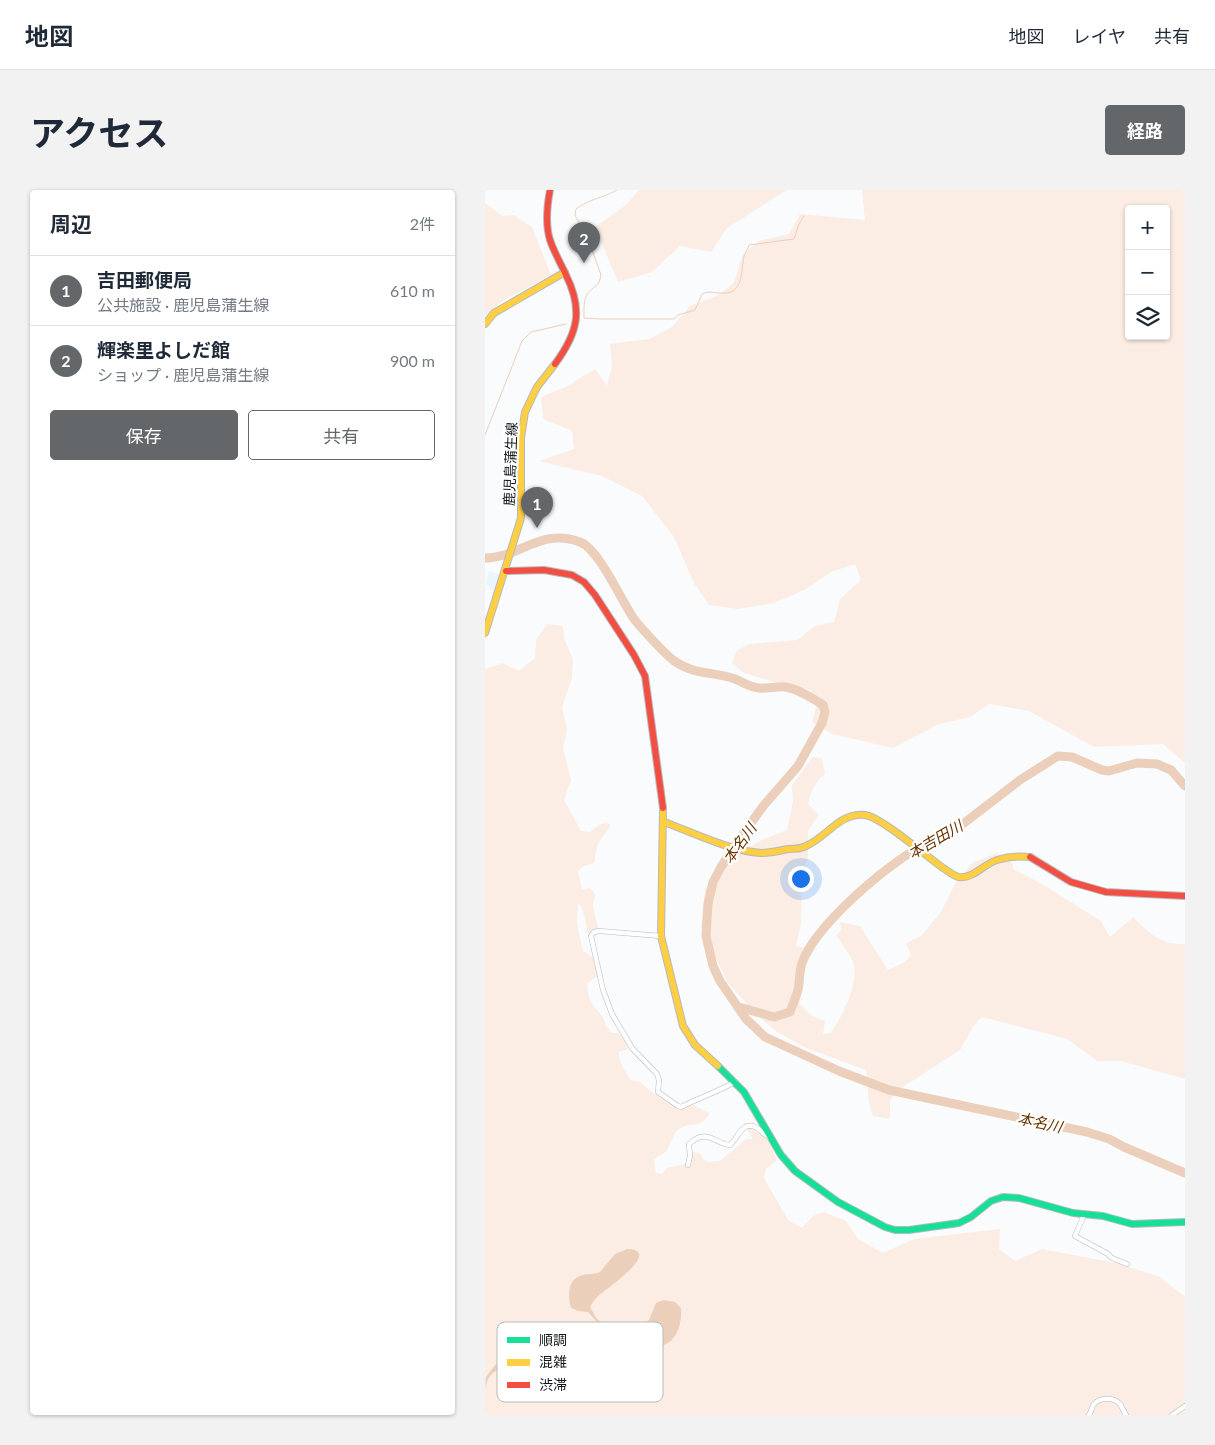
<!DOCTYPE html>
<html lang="ja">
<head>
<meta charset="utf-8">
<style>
	body { margin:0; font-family:Lato,"Noto Sans JP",sans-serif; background:#f2f2f3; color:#1f2937 }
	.controls { position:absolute; right:15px; top:15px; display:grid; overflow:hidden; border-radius:5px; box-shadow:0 1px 4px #0004 }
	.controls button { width:45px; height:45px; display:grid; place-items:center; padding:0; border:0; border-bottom:1px solid #e0e1e3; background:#fff; color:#1f2937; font:25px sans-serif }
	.you { position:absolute; left:315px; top:688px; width:18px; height:18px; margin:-12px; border:4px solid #fff; border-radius:50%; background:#1a73e8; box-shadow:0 0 0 8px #1a73e833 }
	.badge { display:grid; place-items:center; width:32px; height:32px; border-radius:50%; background:#64676a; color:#fff; font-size:16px; font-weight:700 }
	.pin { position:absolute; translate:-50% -41px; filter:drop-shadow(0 1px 2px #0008) }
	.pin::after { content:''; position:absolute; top:26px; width:18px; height:15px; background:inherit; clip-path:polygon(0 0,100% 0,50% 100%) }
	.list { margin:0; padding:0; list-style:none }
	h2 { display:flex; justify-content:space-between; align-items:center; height:65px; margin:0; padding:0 20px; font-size:21px }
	h2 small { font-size:16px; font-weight:400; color:#747a83 }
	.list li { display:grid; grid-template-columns:32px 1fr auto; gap:15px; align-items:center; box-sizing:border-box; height:70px; padding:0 20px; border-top:1px solid #e0e1e3 }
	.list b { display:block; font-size:19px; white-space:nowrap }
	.list p { margin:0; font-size:16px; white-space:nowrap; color:#747a83 }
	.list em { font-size:16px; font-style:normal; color:#747a83 }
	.actions { display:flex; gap:10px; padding:15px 20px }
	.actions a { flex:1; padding:11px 0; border:1px solid #64676a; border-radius:5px; text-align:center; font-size:18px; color:#64676a }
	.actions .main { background:#64676a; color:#fff }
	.icon { flex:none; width:28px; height:28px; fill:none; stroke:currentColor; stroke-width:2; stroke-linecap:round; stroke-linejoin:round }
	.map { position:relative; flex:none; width:700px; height:1225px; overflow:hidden; border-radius:5px }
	header { display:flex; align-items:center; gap:30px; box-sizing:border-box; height:70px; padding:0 25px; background:#fff; border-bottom:1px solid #e0e1e3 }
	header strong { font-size:24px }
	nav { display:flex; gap:28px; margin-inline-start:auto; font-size:18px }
	.intro { display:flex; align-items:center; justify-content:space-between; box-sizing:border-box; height:120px; padding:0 30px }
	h1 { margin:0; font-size:35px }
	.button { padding:12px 22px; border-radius:5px; background:#64676a; color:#fff; font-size:18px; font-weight:700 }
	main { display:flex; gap:30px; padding:0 30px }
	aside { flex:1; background:#fff; border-radius:5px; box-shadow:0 1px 4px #0004 }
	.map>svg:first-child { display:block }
	.built { fill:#eaf6fe }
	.green { fill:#fbede4; fill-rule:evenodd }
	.water { fill:#eccfbb }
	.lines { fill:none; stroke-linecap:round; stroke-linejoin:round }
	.stream { stroke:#eccfbb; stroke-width:1 }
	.river { stroke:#eccfbb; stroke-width:9 }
	.street-casing { stroke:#b6b9bc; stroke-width:5.5 }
	.fast-casing { stroke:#b6b9bc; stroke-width:8 }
	.slow-casing { stroke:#b6b9bc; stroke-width:8 }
	.jam-casing { stroke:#b6b9bc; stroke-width:8 }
	.street { stroke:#fefeff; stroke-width:4.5 }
	.fast { stroke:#16e098; stroke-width:6 }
	.slow { stroke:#ffcf43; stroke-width:6 }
	.jam { stroke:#f24e42; stroke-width:6 }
	.labels { text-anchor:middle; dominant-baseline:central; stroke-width:4.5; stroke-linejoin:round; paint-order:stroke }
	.street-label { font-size:14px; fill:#14181b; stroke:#fff }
	.water-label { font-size:15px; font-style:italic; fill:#673300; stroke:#fff }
	.key { fill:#fff; stroke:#b8babb; stroke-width:1 }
	.key-label { font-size:14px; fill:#14181b }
</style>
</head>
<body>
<header>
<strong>地図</strong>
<nav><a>地図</a><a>レイヤ</a><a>共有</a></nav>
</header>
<div class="intro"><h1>アクセス</h1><a class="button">経路</a></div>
<main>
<aside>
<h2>周辺<small>2件</small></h2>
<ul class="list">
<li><span class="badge">1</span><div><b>吉田郵便局</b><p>公共施設 · 鹿児島蒲生線</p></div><em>610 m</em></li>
<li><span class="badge">2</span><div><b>輝楽里よしだ館</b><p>ショップ · 鹿児島蒲生線</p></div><em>900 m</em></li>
</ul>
<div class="actions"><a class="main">保存</a><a>共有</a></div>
</aside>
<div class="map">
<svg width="700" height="1225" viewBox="0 0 700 1225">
	<rect width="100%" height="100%" fill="#f9fbfd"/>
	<path class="built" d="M 4,381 L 14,384 L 10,401 L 4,399 L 5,396 L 0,395 Z"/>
	<path class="green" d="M 154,0 L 302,0 L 242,38 L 226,62 L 195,56 L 167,82 L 133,92 L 110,37 L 141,15 Z
		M 377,0 L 700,0 L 700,573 L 678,554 L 609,557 L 544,521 L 504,514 L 485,527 L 454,534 L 408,558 L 347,544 L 327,532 L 333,509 L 325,500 L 306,497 L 259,483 L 247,473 L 252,460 L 265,454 L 312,450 L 330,436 L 349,432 L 355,409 L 376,390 L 370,374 L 346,382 L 321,399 L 289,413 L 253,419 L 224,415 L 209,393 L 189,347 L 157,306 L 117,286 L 54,271 L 89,259 L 87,241 L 58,229 L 56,207 L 81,197 L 110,179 L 122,196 L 127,176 L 125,154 L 164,149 L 187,137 L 205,116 L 232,106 L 249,92 L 258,64 L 274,51 L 304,44 L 315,24 L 380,30 ZM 644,19 L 681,19 L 681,146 L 644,146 Z
		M 0,13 L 18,26 L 29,25 L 47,37 L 66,85 L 19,110 L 0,126 Z
		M 62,434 L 78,436 L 79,448 L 88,470 L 87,488 L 77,517 L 82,539 L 78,558 L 86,590 L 79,610 L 96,641 L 105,642 C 111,637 117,631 125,634 L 125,637 L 113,653 L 109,673 L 97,677 L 93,682 L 97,700 L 105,698 L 110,704 L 108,716 L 114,741 L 108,741 L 105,744 L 101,743 L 102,737 L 97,717 L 94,714 C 89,728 95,747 98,761 L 111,770 L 113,786 L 102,793 C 103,798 103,805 105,810 C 108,819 120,824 120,835 L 127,843 L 133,843 L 139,849 L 143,859 L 134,862 L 134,868 L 139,880 L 146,890 L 155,892 L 167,902 L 193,918 L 207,913 L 211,917 L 225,923 C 213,941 209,930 194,939 C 185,946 185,965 173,966 L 169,970 L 171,983 L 177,984 L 182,978 L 200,974 L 208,962 L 216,964 L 218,969 L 222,972 L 235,971 L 256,953 L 262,949 L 268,949 L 262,939 L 263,937 C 279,940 285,954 291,968 L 291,971 L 281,979 L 279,988 L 303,1030 L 317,1038 L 329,1025 L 339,1022 L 361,1031 L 373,1049 L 398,1063 L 429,1049 L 515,1039 L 514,1059 L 530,1071 L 557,1059 L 631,1073 L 675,1087 L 700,1107 L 700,1225 L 0,1225 L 0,479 L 18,473 L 34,481 L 50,468 L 51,450 Z
		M 328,567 L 337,568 L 340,584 C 330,592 326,601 323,614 L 334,625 L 323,641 L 323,668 L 317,682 L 316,734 L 311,756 L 329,760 L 320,776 L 314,813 L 327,826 L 340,831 L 338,844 L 346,843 C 357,827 375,792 368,772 C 364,763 356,753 351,745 L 356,740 L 355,732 L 375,736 L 403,780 L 420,772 L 426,765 L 421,753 L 436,746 L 456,722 L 471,692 L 487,673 L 512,663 L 528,674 L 528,679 L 557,694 L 616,731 L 625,747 L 648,727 C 663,742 677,756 700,754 L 700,889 L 636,871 L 612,871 L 582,849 L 497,827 L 488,837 L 475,860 L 410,902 L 405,911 L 405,929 L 388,926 C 381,911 384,896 381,880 L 321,858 L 291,841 L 274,827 L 243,793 L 216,738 L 220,699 L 253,662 L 279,649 L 302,640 L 308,612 L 307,595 Z"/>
	<path class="water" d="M 142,1059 C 180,1060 118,1101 112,1107 C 109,1110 107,1114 105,1117 L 112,1129 L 121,1135 L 129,1146 L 128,1148 L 124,1145 L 120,1137 L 111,1131 L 103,1122 L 93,1121 L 86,1118 C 83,1108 82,1090 95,1086 C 102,1083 109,1085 115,1082 L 130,1064 Z
		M 178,1110 L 190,1112 L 196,1118 C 198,1151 177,1165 147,1154 L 143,1148 L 144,1143 L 164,1130 L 171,1113 Z
		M 69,1142 L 61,1157 L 60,1165 L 52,1165 L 46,1171 C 40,1172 31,1170 26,1173 C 13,1179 3,1182 0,1199 L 1,1187 L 10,1175 L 26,1168 L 36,1170 L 45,1169 L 50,1163 L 57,1161 C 60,1153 63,1151 65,1143 Z"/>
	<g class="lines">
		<path class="stream" d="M 132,0 C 119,8 103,9 91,19 L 90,25 L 105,54 L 116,85 C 114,97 110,95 104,102 C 98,108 99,120 99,128 L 115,129 L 189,129 L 193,125 L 210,120 L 217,104 C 226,100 231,104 241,103 C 259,102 256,78 259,66 C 260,63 263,59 264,55 L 309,49 L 314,34 L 319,26
			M 0,245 L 37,151 L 46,142 L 81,134"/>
		<path class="river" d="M 0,368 C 35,368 56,337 95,352 C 114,359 137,412 149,429 C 157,439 178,462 188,470 C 210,486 228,481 250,489 C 258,492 264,497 274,498 C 283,499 292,496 301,497 C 315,500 327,508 338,515 L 340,522 L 337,533 L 313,576 L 279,615 L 255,648 L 236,677 L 228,692 L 223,714 L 221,746 L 228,776 L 235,791 L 261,829 L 280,847 L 354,881 L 404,900 L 602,942 L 624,949 L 639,957 L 700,983
			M 254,817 L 289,827 L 305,822 C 308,814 311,807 313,800 C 315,791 314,782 317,773 C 332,730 426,652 470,640 L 535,590 L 573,566 L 587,567 L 617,580 L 624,581 L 652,573 L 672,574 L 686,580 L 700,596"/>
		<defs>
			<path id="street" d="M 176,746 L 114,741 L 109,742 L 106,746 L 118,800 L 127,824 L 147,858 L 172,884 L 174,890 L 173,902 L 193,916 L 196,917 C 214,908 232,902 250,892
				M 203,975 L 205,966 L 204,954 C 223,937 229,954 245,955 C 253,948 258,929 272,938 C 277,941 279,945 285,948
				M 599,1025 L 590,1046 L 623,1064 L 627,1068 L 642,1074
				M 604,1225 C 606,1222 607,1217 609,1214 C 615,1207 629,1207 635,1214 C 637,1217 639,1222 641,1225
				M 687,1225 L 700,1216"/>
			<path id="fast" d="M 233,876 L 259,902 L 296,965 L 310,981 L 353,1012 L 400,1037 L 410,1040 L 424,1040 L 474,1033 L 486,1027 L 506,1011 L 518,1007 L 534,1008 L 588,1023 L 618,1026 L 647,1034 L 700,1032"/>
			<path id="slow" d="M 0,134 L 9,123 L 80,82
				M 0,443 L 36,328 L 36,248 L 40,222 L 52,197 L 70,174
				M 178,618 L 176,746 L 198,836 L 210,855 L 233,876
				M 179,632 C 209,643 245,661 276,663 C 285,663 294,661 303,659 C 309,659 316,659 321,656 C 342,647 355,622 380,625 C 396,627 441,666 458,678 C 463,681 468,686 474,687 C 488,689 499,674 512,670 C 522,667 535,666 545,667"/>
			<path id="jam" d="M 65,0 C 62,16 60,34 65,50 C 69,62 76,74 81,85 C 99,121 92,144 70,174
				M 21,381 L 59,380 L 87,385 L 99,392 L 110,405 L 149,465 L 160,486 L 178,618
				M 545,667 L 586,692 L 621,702 L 700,706"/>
		</defs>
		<use href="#street" class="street-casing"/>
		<use href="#fast" class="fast-casing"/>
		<use href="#slow" class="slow-casing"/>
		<use href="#jam" class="jam-casing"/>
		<use href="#street" class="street"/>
		<use href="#fast" class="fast"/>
		<use href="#slow" class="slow"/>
		<use href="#jam" class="jam"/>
	</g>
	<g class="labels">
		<g class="street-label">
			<text transform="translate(25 274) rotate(-88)">鹿児島蒲生線</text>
		</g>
		<g class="water-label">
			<text transform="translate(450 649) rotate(-30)">本吉田川</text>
			<text transform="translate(254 653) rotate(-54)">本名川</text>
			<text transform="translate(555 932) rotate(12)">本名川</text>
		</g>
	</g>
	<rect x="12" y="1132" width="166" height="80" rx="8" class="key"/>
	<rect x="22" y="1147" width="23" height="6" fill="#16e098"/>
	<rect x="22" y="1169" width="23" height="7" fill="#ffcf43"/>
	<rect x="22" y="1192" width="23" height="6" fill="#f24e42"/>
	<g class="key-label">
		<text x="54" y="1155">順調</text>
		<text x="54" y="1177">混雑</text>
		<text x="54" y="1200">渋滞</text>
	</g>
</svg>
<div class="controls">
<button>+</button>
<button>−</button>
<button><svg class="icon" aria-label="layers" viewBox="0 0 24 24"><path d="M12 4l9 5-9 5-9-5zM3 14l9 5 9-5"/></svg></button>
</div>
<div class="you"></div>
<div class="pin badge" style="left:52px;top:338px">1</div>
<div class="pin badge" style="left:99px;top:73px">2</div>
</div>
</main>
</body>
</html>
